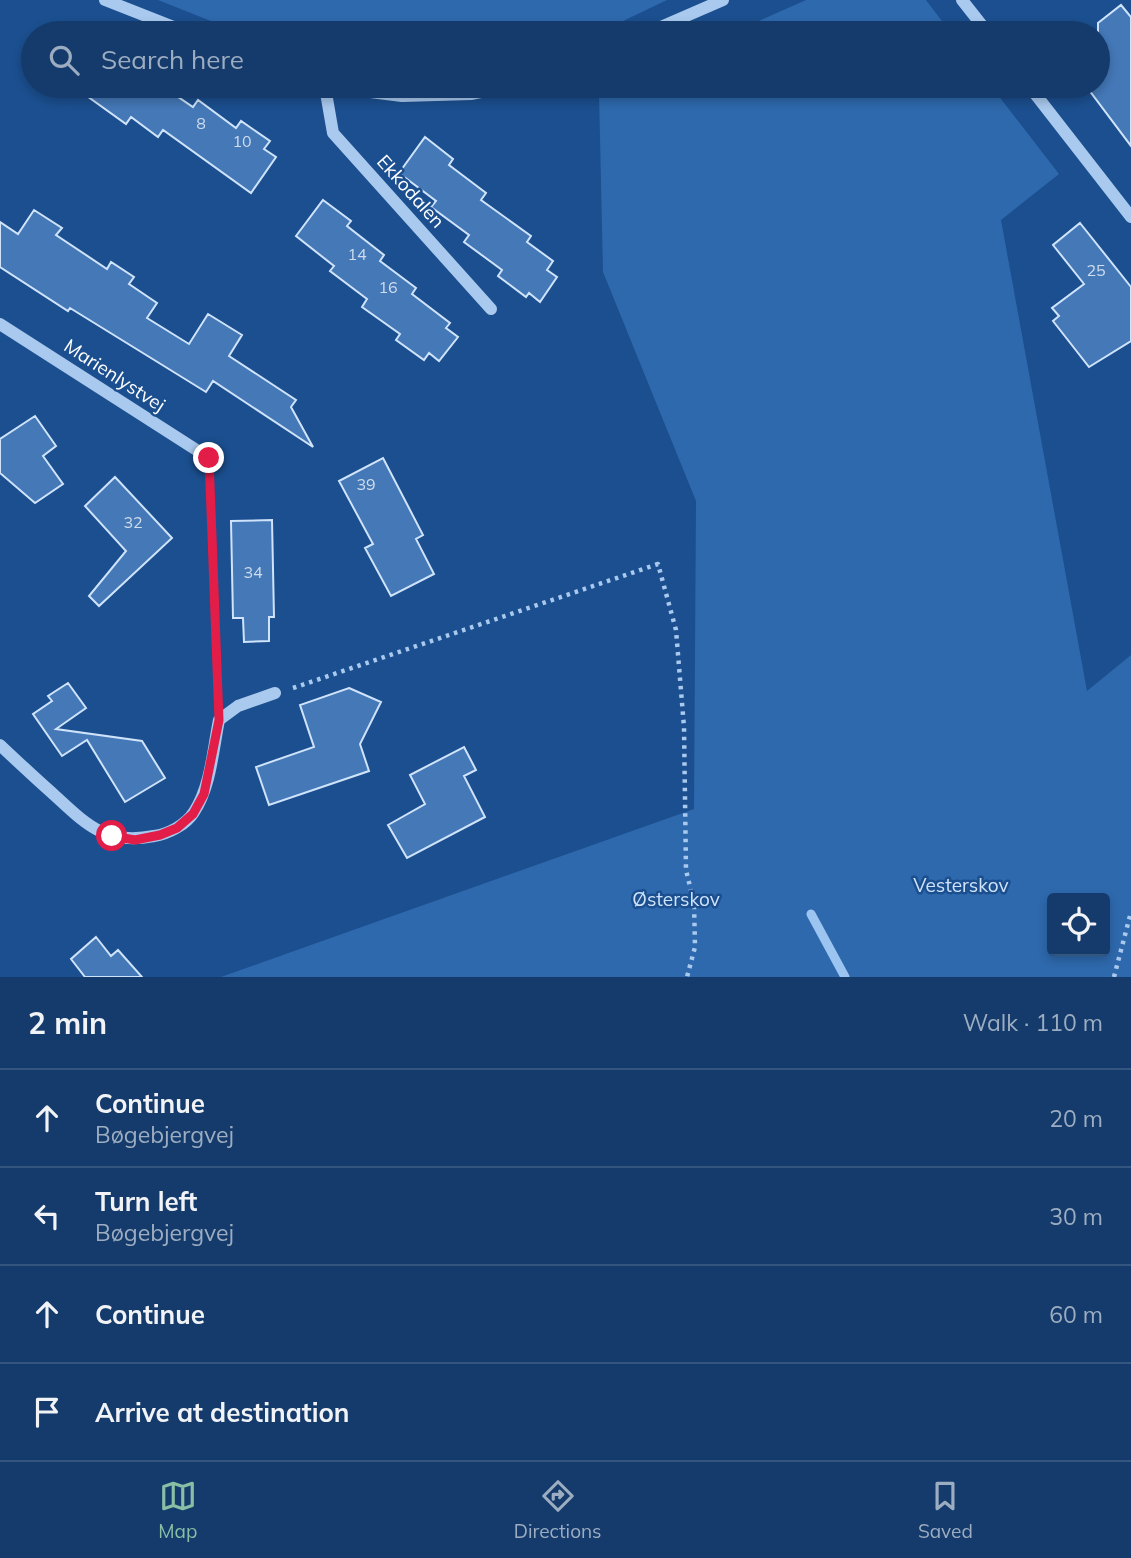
<!DOCTYPE html>
<html lang="en">
<head>
<meta charset="utf-8">
<style>
	body { margin:0; font-family:Mulish,sans-serif; background:#1d4271; color:#f1f3f6 }
	.controls { position:absolute; right:21px; bottom:21px; display:grid; overflow:hidden; border-radius:7px; box-shadow:0 4px 10px #0003 }
	.controls button { width:63px; height:63px; display:grid; place-items:center; padding:0; border:0; border-bottom:2px solid #33557e; background:#143b6b; color:#f1f3f6; font:35px sans-serif }
	.stop { position:absolute; width:21px; height:21px; margin:-16px; border:5px solid #e11d48; border-radius:50%; background:#fff }
	.stop.end { background:#e11d48; border-color:#fff; box-shadow:0 2px 7px #0008 }
	.list { margin:0; padding:0; list-style:none }
	h2 { display:flex; justify-content:space-between; align-items:center; height:91px; margin:0; padding:0 28px; font-size:30px }
	h2 small { font-size:23px; font-weight:400; color:#9dadc1 }
	.list li { display:grid; grid-template-columns:46px 1fr auto; gap:21px; align-items:center; box-sizing:border-box; height:98px; padding:0 28px; border-top:2px solid #33557e }
	.list b { display:block; font-size:26px; white-space:nowrap }
	.list p { margin:0; font-size:23px; white-space:nowrap; color:#9dadc1 }
	.list em { font-size:23px; font-style:normal; color:#9dadc1 }
	.icon { flex:none; width:38px; height:38px; fill:none; stroke:currentColor; stroke-width:2; stroke-linecap:round; stroke-linejoin:round }
	.map { position:relative; flex:none; width:1131px; height:977px; overflow:hidden }
	.search { position:absolute; background:#143b6b; box-shadow:0 4px 10px #0003; left:21px; right:21px; top:21px; height:77px; display:flex; align-items:center; gap:18px; box-sizing:border-box; padding:0 24px; border-radius:38px; color:#9dadc1; font-size:26px }
	.sheet { height:483px; background:#143b6b }
	nav { display:flex; justify-content:space-around; align-items:center; box-sizing:border-box; height:98px; border-top:2px solid #33557e; background:#143b6b; font-size:19px; color:#9dadc1 }
	nav a { display:grid; justify-items:center; gap:4px }
	nav .on { color:#8abfa5 }
	.map>svg:first-child { display:block }
	.green { fill:#2e69ad; fill-rule:evenodd }
	.lines { fill:none; stroke-linecap:round; stroke-linejoin:round }
	.stream { stroke:#9cc4f0; stroke-width:9 }
	.building { fill:#4478b7; stroke:#cfe3fa; stroke-width:2 }
	.path { stroke:#a9c9ee; stroke-width:4.5; stroke-dasharray:3.5 5; stroke-linecap:butt }
	.minor { stroke:#a9c9ee; stroke-width:12 }
	.route { stroke:#e11d48; stroke-width:9 }
	.labels { text-anchor:middle; dominant-baseline:central; stroke-width:5; stroke-linejoin:round; paint-order:stroke }
	.number-label { font-size:16px; fill:#d0dded }
	.street-label { font-size:19px; fill:#fff; stroke:#1b4f8f }
	.park-label { font-size:19px; fill:#cfe3fa; stroke:#1b4f8f }
</style>
</head>
<body>
<div class="map">
<svg width="1131" height="977" viewBox="0 0 1131 977">
	<rect width="100%" height="100%" fill="#1b4f8f"/>
	<path class="green" d="M 158,0 L 667,0 L 598,33 L 241,33 Z
		M 806,0 L 926,0 L 951,33 L 732,33 Z
		M 615,86 L 991,86 L 1059,174 L 1001,220 L 1087,691 L 1131,655 L 1131,977 L 221,977 L 694,809 L 696,501 L 603,272 L 599,93 ZM 1052,898 L 1105,898 L 1105,951 L 1052,951 Z"/>
	<g class="lines">
		<path class="stream" d="M 811,914 L 845,977"/>
	</g>
	<path class="building" d="M 1121,5 L 1131,17 L 1131,146 L 1086,86 L 1098,86 L 1098,23 Z
		M 73,86 L 162,86 L 193,107 L 198,100 L 236,128 L 241,121 L 270,141 L 264,149 L 276,157 L 251,193 L 163,130 L 158,137 L 131,117 L 126,124 Z
		M 425,137 L 453,159 L 449,165 L 486,193 L 481,200 L 531,236 L 527,242 L 553,261 L 547,270 L 557,277 L 540,302 L 529,293 L 526,297 L 498,276 L 502,270 L 464,242 L 469,235 L 431,207 L 436,201 L 399,173 Z
		M 323,200 L 351,221 L 347,226 L 384,255 L 380,261 L 416,288 L 412,294 L 450,323 L 446,328 L 458,337 L 439,361 L 429,353 L 424,360 L 396,340 L 400,334 L 362,307 L 367,299 L 330,271 L 334,266 L 296,236 Z
		M 34,210 L 62,228 L 56,235 L 107,269 L 111,262 L 134,277 L 129,284 L 157,303 L 147,318 L 189,344 L 208,314 L 242,335 L 229,356 L 296,400 L 291,407 L 313,447 L 213,381 L 206,392 L 70,308 L 68,311 L 0,267 L 0,222 L 18,234 Z
		M 1080,223 L 1131,287 L 1131,341 L 1089,367 L 1053,321 L 1059,316 L 1052,308 L 1084,284 L 1053,245 Z
		M 35,416 L 56,446 L 43,456 L 63,484 L 35,503 L 0,473 L 0,439 Z
		M 383,458 L 423,535 L 416,539 L 434,574 L 391,596 L 365,548 L 373,544 L 339,481 Z
		M 115,477 L 172,538 L 99,606 L 89,596 L 126,551 L 85,506 Z
		M 272,520 L 274,617 L 269,617 L 269,641 L 244,642 L 243,618 L 233,618 L 231,521 Z
		M 68,683 L 86,708 L 56,729 L 142,741 L 165,778 L 125,802 L 87,740 L 62,756 L 33,714 L 52,701 L 48,696 Z
		M 349,688 L 381,702 L 360,744 L 369,771 L 269,805 L 256,767 L 314,747 L 300,705 Z
		M 464,747 L 476,770 L 464,776 L 485,817 L 407,858 L 388,825 L 425,804 L 410,775 Z
		M 96,937 L 111,956 L 118,950 L 142,977 L 85,977 L 71,959 Z"/>
	<g class="lines">
		<path class="path" d="M 209,476 L 218,698
			M 293,688 L 658,564 L 676,630 L 684,727 L 686,870 L 694,903 L 695,947 L 687,977
			M 1114,977 L 1131,912"/>
		<path class="minor" d="M 105,0 L 189,33
			M 962,0 L 988,33
			M 647,33 L 723,0
			M 323,86 L 402,96 L 471,94 L 511,86
			M 1029,86 L 1131,217
			M 325,87 L 333,133 L 491,309
			M 0,324 L 209,458
			M 0,745 C 17,761 34,777 51,792 C 85,823 104,846 154,836 C 168,834 186,825 194,812 C 211,786 213,749 219,720 L 238,706 L 275,693"/>
	</g>
	<g class="lines">
		<path class="route" d="M 112,836 L 135,840 L 160,835 L 177,828 L 193,814 L 204,794 L 219,720 L 209,458"/>
	</g>
	<g class="labels">
		<g class="number-label">
			<text x="201" y="123">8</text>
			<text x="242" y="141">10</text>
			<text x="357" y="254">14</text>
			<text x="1096" y="270">25</text>
			<text x="388" y="287">16</text>
			<text x="366" y="484">39</text>
			<text x="133" y="522">32</text>
			<text x="253" y="572">34</text>
		</g>
		<g class="street-label">
			<text transform="translate(411 191) rotate(48)">Ekkodalen</text>
			<text transform="translate(115 375) rotate(33)">Marienlystvej</text>
		</g>
		<g class="park-label">
			<text x="961" y="885">Vesterskov</text>
			<text x="676" y="899">Østerskov</text>
		</g>
	</g>
</svg>
<div class="controls">
<button><svg class="icon" aria-label="locate" viewBox="0 0 24 24"><circle cx="12" cy="12" r="6"/><path d="M12 2v4M12 18v4M2 12h4M18 12h4"/></svg></button>
</div>
<div class="stop" style="left:112px;top:836px"></div>
<div class="stop end" style="left:209px;top:458px"></div>
<div class="search"><svg class="icon" aria-label="search" viewBox="0 0 24 24"><circle cx="10" cy="10" r="6"/><path d="M15 15l6 6"/></svg>Search here</div>
</div>
<section class="sheet">
<h2>2 min<small>Walk · 110 m</small></h2>
<ul class="list">
<li><svg class="icon" aria-label="ahead" viewBox="0 0 24 24"><path d="M12 20V5M6 11l6-6 6 6"/></svg><div><b>Continue</b><p>Bøgebjergvej</p></div><em>20 m</em></li>
<li><svg class="icon" aria-label="left" viewBox="0 0 24 24"><path d="M17 20v-9H6M10 6l-5 5 5 5"/></svg><div><b>Turn left</b><p>Bøgebjergvej</p></div><em>30 m</em></li>
<li><svg class="icon" aria-label="ahead" viewBox="0 0 24 24"><path d="M12 20V5M6 11l6-6 6 6"/></svg><div><b>Continue</b></div><em>60 m</em></li>
<li><svg class="icon" aria-label="arrive" viewBox="0 0 24 24"><path d="M6 21V4h12l-3 4 3 4H6"/></svg><div><b>Arrive at destination</b></div></li>
</ul>
</section>
<nav>
<a class="on"><svg class="icon" aria-label="map" viewBox="0 0 24 24"><path d="M3 6l6-2 6 2 6-2v14l-6 2-6-2-6 2zM9 4v14M15 6v14"/></svg>Map</a>
<a><svg class="icon" aria-label="directions" viewBox="0 0 24 24"><path d="M12 3l9 9-9 9-9-9zM9 14v-3h6M13 9l2 2-2 2"/></svg>Directions</a>
<a><svg class="icon" aria-label="saved" viewBox="0 0 24 24"><path d="M7 4h10v16l-5-4-5 4z"/></svg>Saved</a>
</nav>
</body>
</html>
